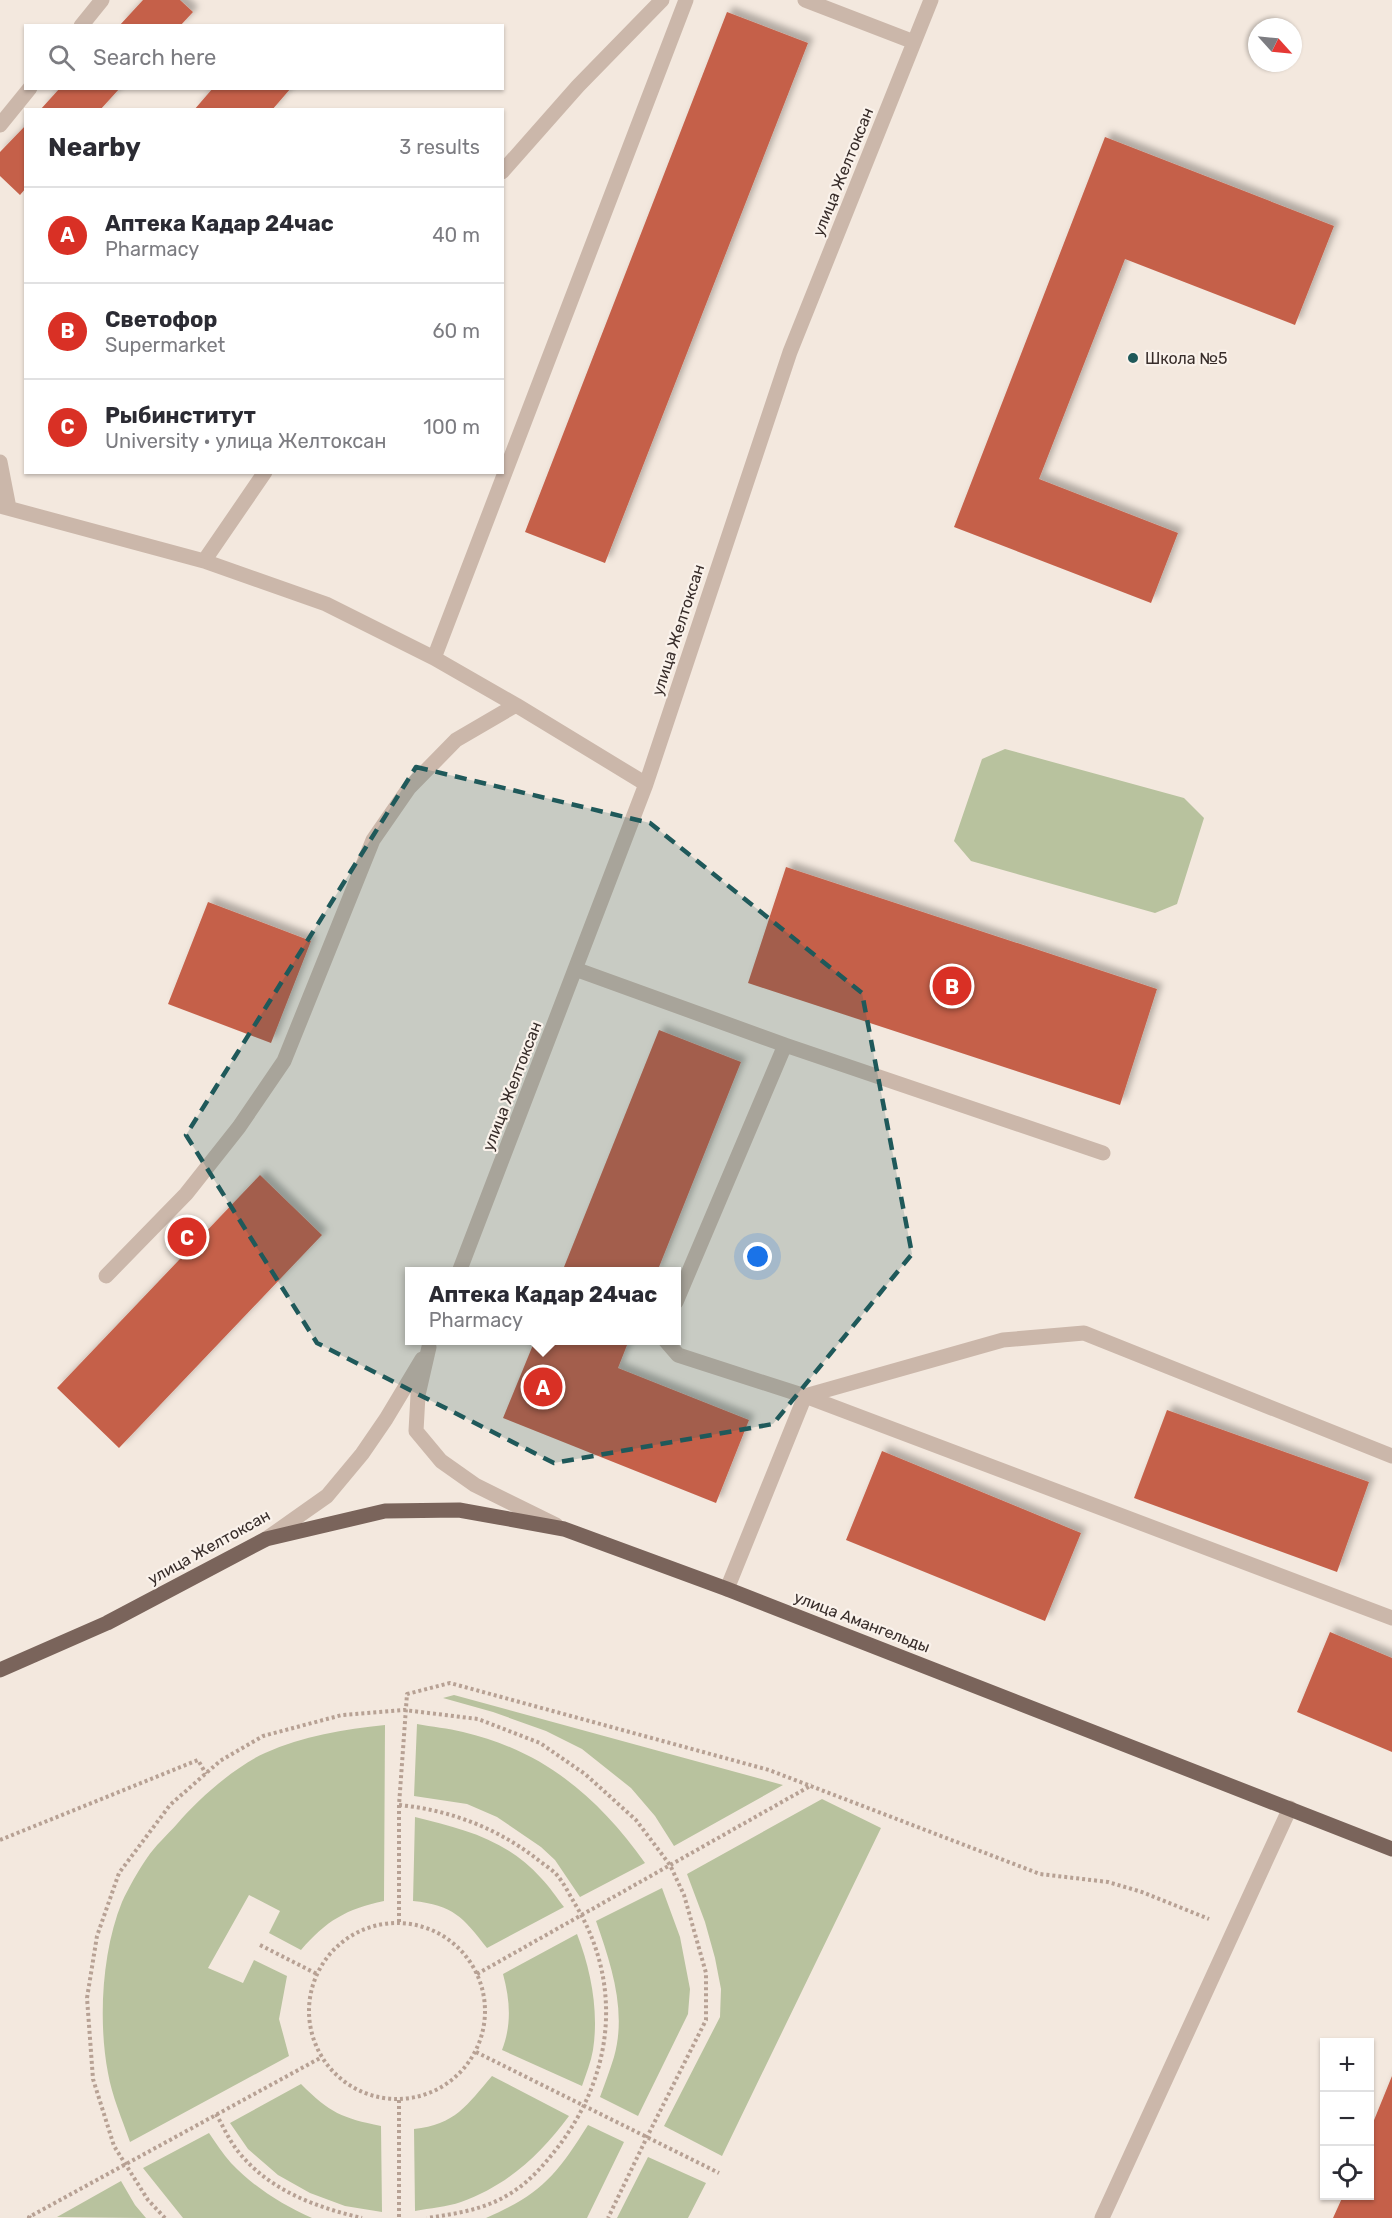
<!DOCTYPE html>
<html lang="en">
<head>
<meta charset="utf-8">
<style>
	body { margin:0; font-family:Rubik,sans-serif; background:#f7f7f7; color:#2b2b33 }
	.controls { position:absolute; right:18px; bottom:18px; display:grid; overflow:hidden; border-radius:0px; box-shadow:0 2px 4px #0004 }
	.controls button { width:54px; height:54px; display:grid; place-items:center; padding:0; border:0; border-bottom:2px solid #e1e1e2; background:#fff; color:#2b2b33; font:30px sans-serif }
	.compass { position:absolute; left:1248px; top:18px; width:54px; height:54px; border-radius:50%; background:#fff; box-shadow:0 2px 4px #0004; rotate:117deg }
	.you { position:absolute; left:758px; top:1257px; width:21px; height:21px; margin:-15px; border:4px solid #fff; border-radius:50%; background:#1a73e8; box-shadow:0 0 0 9px #1a73e833 }
	.badge { display:grid; place-items:center; width:39px; height:39px; border-radius:50%; background:#d93025; color:#fff; font-size:20px; font-weight:700 }
	.pin { position:absolute; translate:-50% -50%; border:3px solid #fff; box-shadow:0 2px 6px #0006 }
	.popup { position:absolute; left:405px; top:1267px; width:276px; height:78px; box-sizing:border-box; display:grid; place-content:center; border-radius:0px; background:#fff; filter:drop-shadow(0 2px 4px #0005); font-size:20px; white-space:nowrap; color:#7c7c81 }
	.popup b { font-size:22px; color:#2b2b33 }
	.popup::after { content:''; position:absolute; left:50%; top:100%; margin-left:-12px; border:12px solid transparent; border-top-color:#fff }
	.list { margin:0; padding:0; list-style:none }
	h2 { display:flex; justify-content:space-between; align-items:center; height:78px; margin:0; padding:0 24px; font-size:26px }
	h2 small { font-size:20px; font-weight:400; color:#7c7c81 }
	.list li { display:grid; grid-template-columns:39px 1fr auto; gap:18px; align-items:center; box-sizing:border-box; height:96px; padding:0 24px; border-top:2px solid #e1e1e2 }
	.list b { display:block; font-size:22px; white-space:nowrap }
	.list p { margin:0; font-size:20px; white-space:nowrap; color:#7c7c81 }
	.list em { font-size:20px; font-style:normal; color:#7c7c81 }
	.icon { flex:none; width:33px; height:33px; fill:none; stroke:currentColor; stroke-width:2; stroke-linecap:round; stroke-linejoin:round }
	.map { position:relative; flex:none; width:1392px; height:2218px; overflow:hidden }
	.search { position:absolute; background:#fff; box-shadow:0 2px 4px #0004; left:24px; top:24px; width:480px; height:66px; display:flex; align-items:center; gap:15px; box-sizing:border-box; padding:0 21px; border-radius:0px; color:#7c7c81; font-size:22px }
	.panel { position:absolute; background:#fff; box-shadow:0 2px 4px #0004; left:24px; top:108px; width:480px; height:366px; border-radius:0px }
	.map>svg:first-child { display:block }
	.green { fill:#b8c29e }
	.building { fill:#c5614a; filter:url(#shadow) }
	.lines { fill:none; stroke-linecap:round; stroke-linejoin:round }
	.path { stroke:#b7a194; stroke-width:4; stroke-dasharray:3 3; stroke-linecap:butt }
	.minor { stroke:#cbb7aa; stroke-width:15 }
	.major { stroke:#7a645b; stroke-width:15 }
	.marked { fill:#1f595a; fill-opacity:0.2; stroke:#1f595a; stroke-width:4.5; stroke-dasharray:12 8; stroke-linejoin:round }
	.poi-dot { fill:#1f595a; stroke:#faf2eb; stroke-width:2 }
	.labels { text-anchor:middle; dominant-baseline:central; stroke-width:4.5; stroke-linejoin:round; paint-order:stroke }
	.street-label { font-size:16px; fill:#382d2a; stroke:#faf2eb }
	.poi-label { font-size:16px; fill:#382d2a; stroke:#faf2eb; text-anchor:start }
</style>
</head>
<body>
<div class="map">
<svg width="1392" height="2218" viewBox="0 0 1392 2218">
	<defs>
		<filter id="shadow"><feDropShadow dx="5.5" dy="-5.5" stdDeviation="3" flood-color="#0004"/></filter>
	</defs>
	<rect width="100%" height="100%" fill="#f3e8de"/>
	<path class="green" d="M 1005,749 L 1184,798 L 1204,818 L 1177,904 L 1155,913 L 971,861 L 954,841 L 982,759 Z
		M 454,1695 L 783,1785 L 674,1846 L 655,1816 L 631,1788 L 582,1749 L 546,1731 L 493,1712 L 443,1698 Z
		M 417,1724 C 432,1727 448,1728 463,1732 C 544,1751 598,1797 645,1863 L 580,1897 L 555,1860 L 541,1847 L 497,1817 L 467,1804 L 414,1796 Z
		M 385,1725 L 384,1901 C 346,1909 326,1921 301,1950 L 269,1933 L 280,1911 L 249,1895 L 208,1968 L 243,1983 L 254,1960 L 287,1976 L 279,2019 L 289,2056 L 130,2142 C 122,2119 112,2096 108,2073 C 98,2021 102,1951 122,1902 C 129,1887 138,1871 147,1858 C 155,1846 167,1835 177,1824 C 198,1799 236,1766 265,1753 C 303,1736 344,1729 385,1725 Z
		M 822,1799 L 881,1828 L 722,2156 L 664,2126 L 720,2017 L 721,1989 L 715,1958 L 705,1922 L 687,1874 Z
		M 415,1817 C 463,1829 506,1839 541,1878 C 550,1887 556,1897 564,1907 L 487,1948 C 463,1917 453,1905 413,1901 Z
		M 662,1888 L 680,1937 L 690,1989 L 688,2014 L 638,2116 L 600,2097 C 605,2083 610,2070 614,2057 C 627,2011 611,1964 596,1921 Z
		M 577,1934 C 591,1970 599,2011 593,2050 C 591,2062 586,2074 582,2086 L 502,2050 C 512,2024 510,2000 503,1974 Z
		M 492,2076 L 569,2116 C 541,2154 507,2186 461,2202 C 447,2207 430,2208 415,2211 L 414,2129 C 455,2125 467,2105 492,2076 Z
		M 301,2084 C 330,2113 342,2118 381,2126 L 382,2212 L 345,2206 L 310,2193 L 278,2175 L 248,2149 L 230,2123 Z
		M 588,2125 L 624,2142 L 587,2218 L 486,2218 C 541,2194 556,2176 588,2125 Z
		M 209,2133 C 216,2143 223,2154 231,2163 C 254,2187 282,2205 312,2218 L 183,2218 L 143,2168 Z
		M 648,2157 L 706,2183 L 688,2218 L 617,2218 Z
		M 121,2181 L 135,2205 L 146,2218 L 57,2217 Z"/>
	<path class="building" d="M 143,0 L 180,0 L 193,12 L 180,26 L 119,26 Z
		M 727,12 L 808,43 L 605,563 L 525,532 Z
		M 60,88 L 120,88 L 100,110 L 40,110 Z
		M 213,88 L 291,88 L 272,110 L 194,110 Z
		M 26,125 L 26,188 L 20,195 L 0,176 L 0,152 Z
		M 1105,137 L 1334,226 L 1295,325 L 1125,259 L 1039,479 L 1178,533 L 1151,603 L 954,527 Z
		M 786,867 L 1157,989 L 1120,1105 L 748,983 Z
		M 208,902 L 311,941 L 271,1043 L 168,1004 Z
		M 659,1030 L 741,1062 L 657,1272 L 562,1272 Z
		M 260,1175 L 322,1235 L 119,1448 L 57,1388 Z
		M 535,1340 L 629,1340 L 618,1368 L 749,1420 L 716,1503 L 503,1418 Z
		M 1167,1410 L 1369,1482 L 1337,1572 L 1134,1498 Z
		M 882,1451 L 1081,1533 L 1045,1621 L 846,1540 Z
		M 1330,1632 L 1392,1658 L 1392,1752 L 1297,1712 Z
		M 1392,2076 L 1392,2218 L 1333,2218 L 1343,2196 L 1370,2196 L 1370,2130 Z"/>
	<g class="lines">
		<path class="path" d="M 399,1805 C 450,1810 497,1828 537,1859 C 543,1864 550,1868 555,1873 C 563,1881 569,1894 575,1904 C 623,1983 614,2074 558,2147 C 543,2166 528,2184 506,2196 C 482,2210 454,2214 427,2218
			M 0,1840 L 198,1760 L 206,1774
			M 399,1922 L 399,1805 L 407,1694 L 450,1683 L 769,1770 L 1040,1874 L 1108,1882 L 1142,1892 L 1209,1919
			M309 2011a88 88 0 1 1 176 0a88 88 0 1 1-176 0Z
			M 260,1945 L 317,1974
			M 477,1974 L 812,1785
			M 476,2052 L 719,2173
			M 399,2100 L 399,2218
			M 216,2114 C 223,2126 229,2140 237,2150 C 268,2190 315,2207 362,2218
			M 31,2218 L 29,2217 L 322,2057
			M 165,2218 L 148,2200 L 114,2146 L 93,2079 L 87,1998 L 97,1936 L 119,1873 L 170,1805 L 220,1761 L 263,1736 L 342,1715 L 404,1710 L 478,1719 L 540,1743 L 585,1774 L 636,1820 L 670,1865 L 684,1895 L 706,1973 L 706,2020 L 647,2137 L 608,2218"/>
		<path class="minor" d="M 805,0 L 914,42
			M 81,26 L 102,0
			M 0,125 L 30,88
			M 502,172 L 578,86 L 662,0
			M 0,462 L 9,508
			M 0,506 L 204,561 L 326,604 L 434,658 L 516,705 L 646,784
			M 204,561 L 265,472
			M 434,658 L 686,0
			M 575,969 L 785,1045
			M 459,1272 L 646,784 L 790,352 L 931,0
			M 106,1276 L 186,1194 L 239,1127 L 284,1061 L 373,840 L 409,788 L 456,740 L 516,705
			M 676,1302 L 785,1045 L 1103,1153
			M 665,1340 L 678,1355 L 805,1396 L 1392,1618
			M 429,1347 L 418,1395 L 416,1431 L 441,1461 L 475,1485 L 556,1525
			M 266,1539 L 327,1496 L 362,1454 L 386,1419 L 422,1359
			M 727,1589 L 805,1396 L 1003,1340 L 1084,1333 L 1392,1456
			M 1102,2218 L 1290,1808"/>
		<path class="major" d="M 0,1670 L 107,1623 L 266,1539 L 385,1511 L 459,1510 L 564,1529 L 727,1589 L 1392,1849"/>
	</g>
	<path class="marked" d="M 416,767 L 650,823 L 862,993 L 912,1254 L 773,1424 L 554,1463 L 317,1343 L 186,1135 Z"/>
	<circle class="poi-dot" cx="1133" cy="358" r="6"/>
	<g class="labels">
		<g class="street-label">
			<text transform="translate(843 172) rotate(-68)">улица Желтоксан</text>
			<text transform="translate(678 630) rotate(-72)">улица Желтоксан</text>
			<text transform="translate(512 1086) rotate(-69)">улица Желтоксан</text>
			<text transform="translate(209 1547) rotate(-29)">улица Желтоксан</text>
			<text transform="translate(862 1622) rotate(21)">улица Амангельды</text>
		</g>
		<g class="poi-label">
			<text x="1145" y="358">Школа №5</text>
		</g>
	</g>
</svg>
<div class="controls">
<button>+</button>
<button>−</button>
<button><svg class="icon" aria-label="locate" viewBox="0 0 24 24"><circle cx="12" cy="12" r="6"/><path d="M12 2v4M12 18v4M2 12h4M18 12h4"/></svg></button>
</div>
<svg class="compass" viewBox="-18 -18 36 36"><path d="M0-13l5 13h-10z" fill="#e53935"/><path d="M0 13l5-13h-10z" fill="#7c7c81"/></svg>
<div class="you"></div>
<div class="pin badge" style="left:543px;top:1387px">A</div>
<div class="popup"><b>Аптека Кадар 24час</b>Pharmacy</div>
<div class="pin badge" style="left:952px;top:986px">B</div>
<div class="pin badge" style="left:187px;top:1237px">C</div>
<div class="search"><svg class="icon" aria-label="search" viewBox="0 0 24 24"><circle cx="10" cy="10" r="6"/><path d="M15 15l6 6"/></svg>Search here</div>
<section class="panel">
<h2>Nearby<small>3 results</small></h2>
<ul class="list">
<li><span class="badge">A</span><div><b>Аптека Кадар 24час</b><p>Pharmacy</p></div><em>40 m</em></li>
<li><span class="badge">B</span><div><b>Светофор</b><p>Supermarket</p></div><em>60 m</em></li>
<li><span class="badge">C</span><div><b>Рыбинститут</b><p>University · улица Желтоксан</p></div><em>100 m</em></li>
</ul>
</section>
</div>
</body>
</html>
